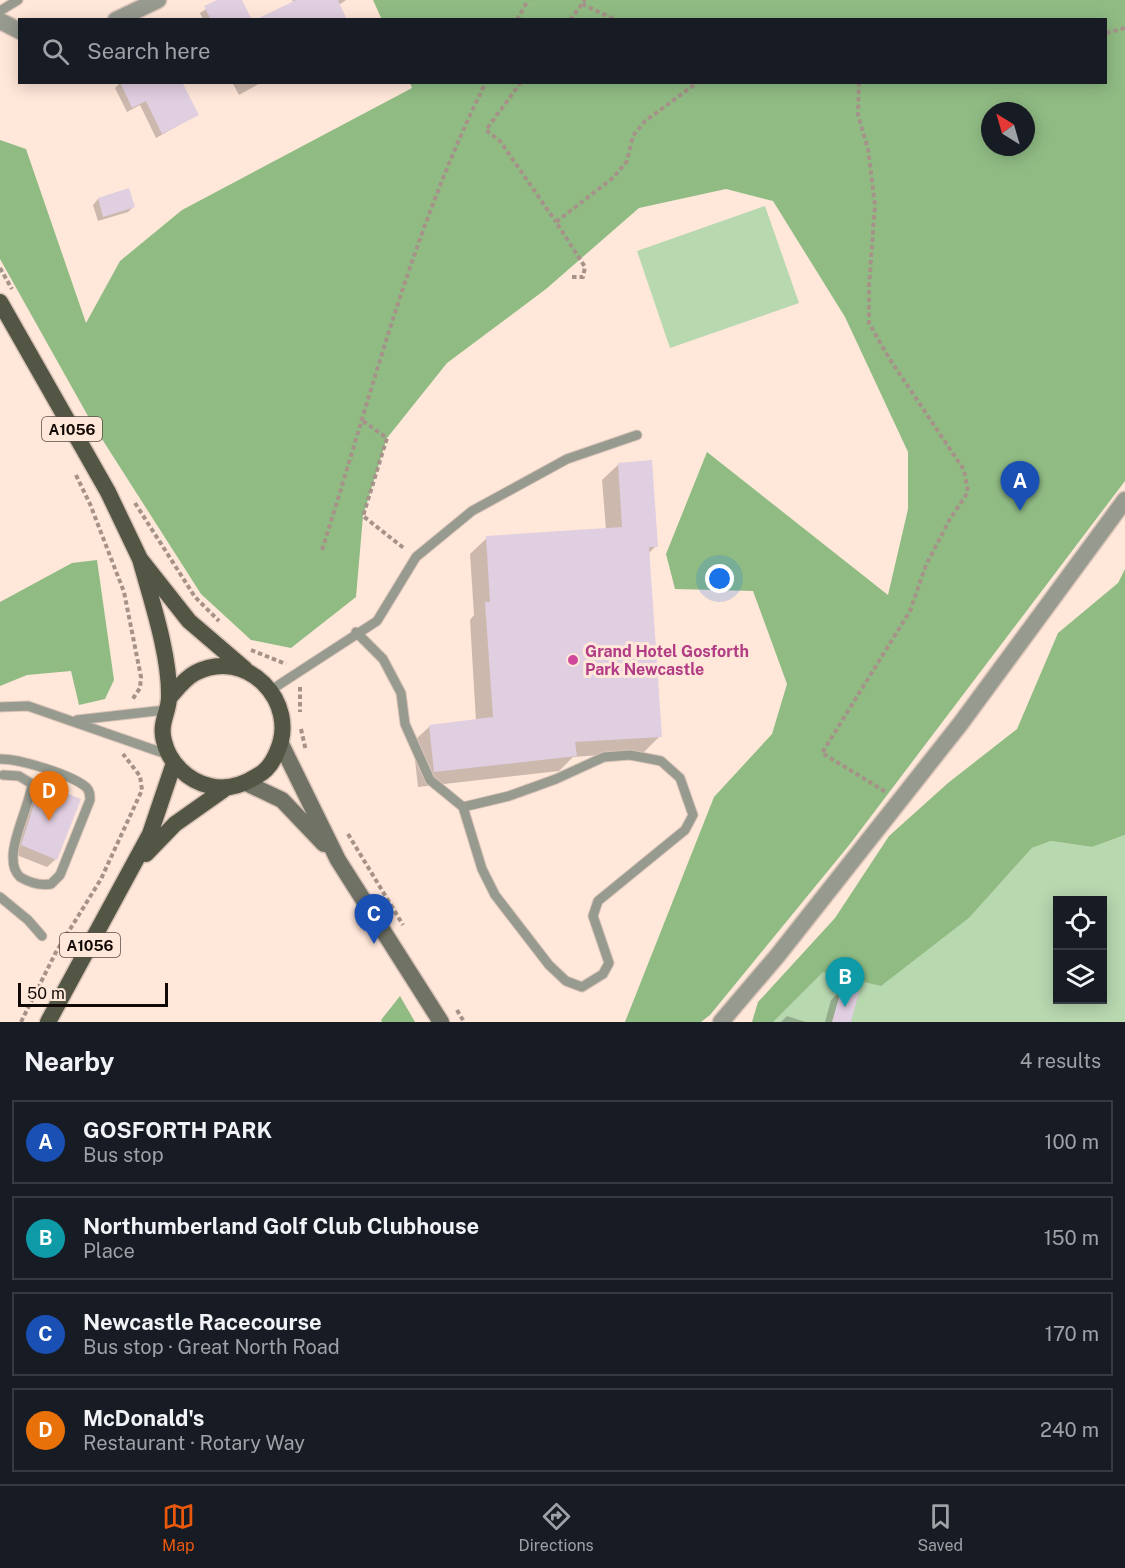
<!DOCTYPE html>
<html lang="en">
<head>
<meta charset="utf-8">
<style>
	body { margin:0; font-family:"Public Sans",sans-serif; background:#242831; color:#f1f3f6 }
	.controls { position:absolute; right:18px; bottom:18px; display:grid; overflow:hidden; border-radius:0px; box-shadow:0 3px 15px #0003 }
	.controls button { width:54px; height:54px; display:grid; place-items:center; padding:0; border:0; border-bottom:2px solid #363941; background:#171b24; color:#f1f3f6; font:30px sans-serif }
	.compass { position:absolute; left:981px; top:102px; width:54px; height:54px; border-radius:50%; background:#171b24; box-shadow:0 3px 15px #0003; rotate:323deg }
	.scale { position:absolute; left:18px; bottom:15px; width:150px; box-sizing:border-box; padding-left:6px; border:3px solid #110906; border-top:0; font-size:16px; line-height:21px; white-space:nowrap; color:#110906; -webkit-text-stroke:4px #ffe7d9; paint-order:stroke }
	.you { position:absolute; left:720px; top:579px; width:21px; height:21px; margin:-15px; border:4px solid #fff; border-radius:50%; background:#1a73e8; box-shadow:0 0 0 9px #1a73e833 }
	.badge { display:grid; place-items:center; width:39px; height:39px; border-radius:50%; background:#ea580c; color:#fff; font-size:20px; font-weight:700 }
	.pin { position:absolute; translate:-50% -50px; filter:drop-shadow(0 2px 3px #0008) }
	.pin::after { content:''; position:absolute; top:32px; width:21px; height:18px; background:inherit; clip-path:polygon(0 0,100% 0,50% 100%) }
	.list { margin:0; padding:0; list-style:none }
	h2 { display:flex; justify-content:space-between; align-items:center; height:78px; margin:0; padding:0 24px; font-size:26px }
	h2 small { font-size:20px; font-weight:400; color:#9ea1a6 }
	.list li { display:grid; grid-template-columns:39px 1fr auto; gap:18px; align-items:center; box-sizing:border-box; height:84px; margin:0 12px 12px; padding:0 12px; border:2px solid #363941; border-radius:0px }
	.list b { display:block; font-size:22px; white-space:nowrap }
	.list p { margin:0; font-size:20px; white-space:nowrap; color:#9ea1a6 }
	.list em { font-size:20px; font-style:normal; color:#9ea1a6 }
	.icon { flex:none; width:33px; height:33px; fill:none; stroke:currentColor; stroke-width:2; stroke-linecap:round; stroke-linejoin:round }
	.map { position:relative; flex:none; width:1125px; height:1022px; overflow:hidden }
	.search { position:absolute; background:#171b24; box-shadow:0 3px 15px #0003; left:18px; right:18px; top:18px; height:66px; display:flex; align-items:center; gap:15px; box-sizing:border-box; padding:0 21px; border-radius:0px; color:#9ea1a6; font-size:22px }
	.sheet { height:462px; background:#171b24 }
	nav { display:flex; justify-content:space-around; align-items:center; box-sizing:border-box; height:84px; border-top:2px solid #363941; background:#171b24; font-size:16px; color:#9ea1a6 }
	nav a { display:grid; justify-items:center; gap:3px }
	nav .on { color:#ea580c }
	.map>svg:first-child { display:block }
	.green { fill:#b8d8b0; fill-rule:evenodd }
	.forest { fill:#90bc84; fill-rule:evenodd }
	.shadow { fill:#0003 }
	.building { fill:#e0cee1 }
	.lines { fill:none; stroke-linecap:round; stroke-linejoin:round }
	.service-casing { stroke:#d9c3b7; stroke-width:11 }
	.minor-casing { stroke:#d9c3b7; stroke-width:19 }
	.secondary-casing { stroke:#d9c3b7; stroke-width:19 }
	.primary-casing { stroke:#d9c3b7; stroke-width:19 }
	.path { stroke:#a59389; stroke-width:4; stroke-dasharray:4.5 3; stroke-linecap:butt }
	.service { stroke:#979a8f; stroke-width:9 }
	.minor { stroke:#979a8f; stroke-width:16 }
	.secondary { stroke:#6f7264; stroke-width:16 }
	.primary { stroke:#535645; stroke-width:16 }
	.hotel-dot { fill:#d1479c; stroke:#ffe7d9; stroke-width:2 }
	.labels { text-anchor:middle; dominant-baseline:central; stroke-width:6; stroke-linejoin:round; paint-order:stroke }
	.shield { fill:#ffe7d9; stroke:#584c45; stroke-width:1.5 }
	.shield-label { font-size:15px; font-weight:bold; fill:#110906 }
	.hotel-label { font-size:16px; font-weight:bold; fill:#b23c85; stroke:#ffe7d9; text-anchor:start }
</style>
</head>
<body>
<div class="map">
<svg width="1125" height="1022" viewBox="0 0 1125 1022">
	<rect width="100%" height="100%" fill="#ffe7d9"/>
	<path class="green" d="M 765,206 L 799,303 L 670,348 L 637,251 Z
		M 1125,835 L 1125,1022 L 757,1022 L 797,977 L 970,917 L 1032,848 L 1051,841 L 1092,847 ZM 1058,900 L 1102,900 L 1102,999 L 1058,999 Z"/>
	<path class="forest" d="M 373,0 L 1125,0 L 1125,481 L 850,844 L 710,1015 L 701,1022 L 625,1022 L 714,797 L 772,734 L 787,684 L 753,591 L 675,589 L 666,554 L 707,452 L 888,595 L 908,509 L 908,452 L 845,317 L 773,201 L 726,189 L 639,208 L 546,289 L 447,363 L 387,438 L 363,516 L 356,597 L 291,648 L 251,640 L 201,594 L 93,425 L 0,259 L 0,140 L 26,149 L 86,323 L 120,261 L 182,210 L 412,88 L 410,83 L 1106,82 L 1106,20 L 382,20 ZM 990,111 L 1026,111 L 1026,147 L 990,147 Z
		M 97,560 L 114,680 L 105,699 L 79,705 L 71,671 L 27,675 L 0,686 L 0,602 L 72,563 Z
		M 1125,569 L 1125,835 L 1092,847 L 1051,841 L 1032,848 L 970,917 L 881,986 L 823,972 L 773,1022 L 752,1022 L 758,1002 L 835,918 L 889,836 L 948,783 L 1017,729 L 1058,633 L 1118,583 Z
		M 400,996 L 415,1022 L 382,1022 L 381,1020 Z"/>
	<path class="shadow" d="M 220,0 L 240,0 L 250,20 L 203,20 L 200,13 Z
		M 292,0 L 346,0 L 339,5 L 294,3 Z
		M 121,82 L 197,115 L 156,138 L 140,105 L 127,112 L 115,88 Z
		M 232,82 L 262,82 L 239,95 Z
		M 128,190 L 133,207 L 128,212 L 98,221 L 93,205 L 98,199 Z
		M 619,464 L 656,546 L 648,554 L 660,736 L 644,752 L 573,757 L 559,771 L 418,787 L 413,742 L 430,726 L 476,721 L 470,620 L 474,615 L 470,554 L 487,538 L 606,530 L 602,480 Z
		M 41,785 L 56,859 L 47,867 L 14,854 L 33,794 Z
		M 842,989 L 849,1022 L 825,1022 L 831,1000 Z
		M 787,1016 L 806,1022 L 781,1022 Z"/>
	<path class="building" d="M 217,0 L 242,0 L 252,20 L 211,20 L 204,6 Z
		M 296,0 L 338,0 L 347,20 L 255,20 Z
		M 120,82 L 182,82 L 199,115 L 162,134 L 146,101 L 132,108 Z
		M 129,188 L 135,207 L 103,217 L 98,198 Z
		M 652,460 L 658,547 L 649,547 L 662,737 L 575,742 L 577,756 L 434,772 L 429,725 L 493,717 L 485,602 L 490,602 L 486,536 L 622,527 L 618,463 Z
		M 41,783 L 81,799 L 57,860 L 21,845 Z
		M 842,987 L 859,992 L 851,1022 L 832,1022 Z"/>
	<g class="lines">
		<defs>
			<path id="service" d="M 0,11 L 18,0
				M 356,632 L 383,659 L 401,693 L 405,724 L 430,780 L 463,807 L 509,796 L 556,779 L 604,757 L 630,755 L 661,761 L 680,778 L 693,815 L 685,830 L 598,901 L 593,916 L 609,963 L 603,974 L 582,987 L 566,981 L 549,965 L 495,895 L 482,869 L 463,807
				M 271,690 L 377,621 L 416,557 L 472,511 L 567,459 L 637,435
				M 0,707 L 28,706 L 169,755
				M 77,720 L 165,710
				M 0,759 C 20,759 70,774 86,787 C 90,791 90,795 90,800 L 60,875 L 51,884 C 39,886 30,883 20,877 C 0,858 29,811 32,784 L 19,776 L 3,775
				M 0,897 L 28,920 L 42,936"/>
			<path id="minor" d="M 116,20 L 158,0
				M 0,21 L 20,31
				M 721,1022 L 778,955 L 961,723 L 1125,500"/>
			<path id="secondary" d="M 281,744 L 338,860 L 441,1022
				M 246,783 L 282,800 L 324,844"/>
			<path id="primary" d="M 0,302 L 108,492 L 140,559 L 189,621 L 245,669
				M 140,559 C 151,599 170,655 169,697 C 169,712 159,723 164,741 C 169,763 188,781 210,786 C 227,790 243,785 257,776 C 267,771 273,762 277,752 C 300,702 246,646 195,673 C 184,679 177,689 169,698
				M 146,854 L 175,824 L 226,788
				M 48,1022 L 150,834 L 174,763"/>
		</defs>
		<use href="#service" class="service-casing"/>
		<use href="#minor" class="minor-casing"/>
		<use href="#secondary" class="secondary-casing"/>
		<use href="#primary" class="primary-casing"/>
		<path class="path" d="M 582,4 L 616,20
			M 517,20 L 528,0
			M 570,20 L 585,0
			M 1106,33 L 1125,28
			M 521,82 L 486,130 L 500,141 L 556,222
			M 859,82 L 858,115 L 868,149 L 875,205 L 869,286 L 869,323 L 889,358 L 964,470 L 968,492 L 950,519 L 926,565 L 910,611 L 822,753 L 886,792
			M 0,268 L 12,289
			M 572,277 L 583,277 L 585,267 L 556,222 L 614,177 L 627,161 L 633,136 L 644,122 L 698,82
			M 363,421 L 387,438 L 363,516 L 405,549
			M 76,475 L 90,504 L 124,592 L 141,677 L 140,688 L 132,700
			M 135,503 L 195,597 L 219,621
			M 322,550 C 372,393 412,230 486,82
			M 251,650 L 286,664
			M 300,687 L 300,712
			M 301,729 L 306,751
			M 348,834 L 403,925
			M 457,1010 L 464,1022
			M 21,1022 L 56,952 L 101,879 L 142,790 L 140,776 L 123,754"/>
		<use href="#service" class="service"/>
		<use href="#minor" class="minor"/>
		<use href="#secondary" class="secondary"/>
		<use href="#primary" class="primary"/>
	</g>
	<circle class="hotel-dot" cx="573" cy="660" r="6"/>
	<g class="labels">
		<g class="shield">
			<rect x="42" y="417" width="60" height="24" rx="4.5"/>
			<rect x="60" y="933" width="60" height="24" rx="4.5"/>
		</g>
		<g class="shield-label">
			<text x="72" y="429">A1056</text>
			<text x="90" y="945">A1056</text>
		</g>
		<g class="hotel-label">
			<text x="585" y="651">Grand Hotel Gosforth<tspan x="585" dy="18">Park Newcastle</tspan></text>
		</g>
	</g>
</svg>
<div class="controls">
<button><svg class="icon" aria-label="locate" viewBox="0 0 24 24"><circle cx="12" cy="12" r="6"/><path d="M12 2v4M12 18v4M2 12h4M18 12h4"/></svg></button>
<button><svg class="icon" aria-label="layers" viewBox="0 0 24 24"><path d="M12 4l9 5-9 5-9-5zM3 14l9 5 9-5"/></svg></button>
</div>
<svg class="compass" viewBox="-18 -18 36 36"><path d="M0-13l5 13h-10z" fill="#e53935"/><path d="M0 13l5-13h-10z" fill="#9ea1a6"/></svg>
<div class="scale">50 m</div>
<div class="you"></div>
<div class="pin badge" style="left:1020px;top:511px;background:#1a4fb4">A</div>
<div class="pin badge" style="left:845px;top:1007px;background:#0f9aa8">B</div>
<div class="pin badge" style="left:374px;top:944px;background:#1a4fb4">C</div>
<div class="pin badge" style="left:49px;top:821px;background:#e8710a">D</div>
<div class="search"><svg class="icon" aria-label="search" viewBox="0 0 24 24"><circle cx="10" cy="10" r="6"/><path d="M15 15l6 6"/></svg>Search here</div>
</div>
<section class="sheet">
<h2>Nearby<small>4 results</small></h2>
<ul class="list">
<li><span class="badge" style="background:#1a4fb4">A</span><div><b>GOSFORTH PARK</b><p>Bus stop</p></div><em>100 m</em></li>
<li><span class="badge" style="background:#0f9aa8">B</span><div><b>Northumberland Golf Club Clubhouse</b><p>Place</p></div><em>150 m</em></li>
<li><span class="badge" style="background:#1a4fb4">C</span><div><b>Newcastle Racecourse</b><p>Bus stop · Great North Road</p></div><em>170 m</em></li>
<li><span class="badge" style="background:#e8710a">D</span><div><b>McDonald's</b><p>Restaurant · Rotary Way</p></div><em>240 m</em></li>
</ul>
</section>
<nav>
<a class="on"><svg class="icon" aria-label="map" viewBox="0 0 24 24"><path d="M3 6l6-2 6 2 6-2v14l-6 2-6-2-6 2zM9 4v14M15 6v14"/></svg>Map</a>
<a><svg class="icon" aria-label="directions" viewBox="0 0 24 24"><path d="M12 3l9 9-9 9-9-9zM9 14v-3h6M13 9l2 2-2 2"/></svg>Directions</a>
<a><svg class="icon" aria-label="saved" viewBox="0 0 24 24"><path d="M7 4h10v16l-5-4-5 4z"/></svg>Saved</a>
</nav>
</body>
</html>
